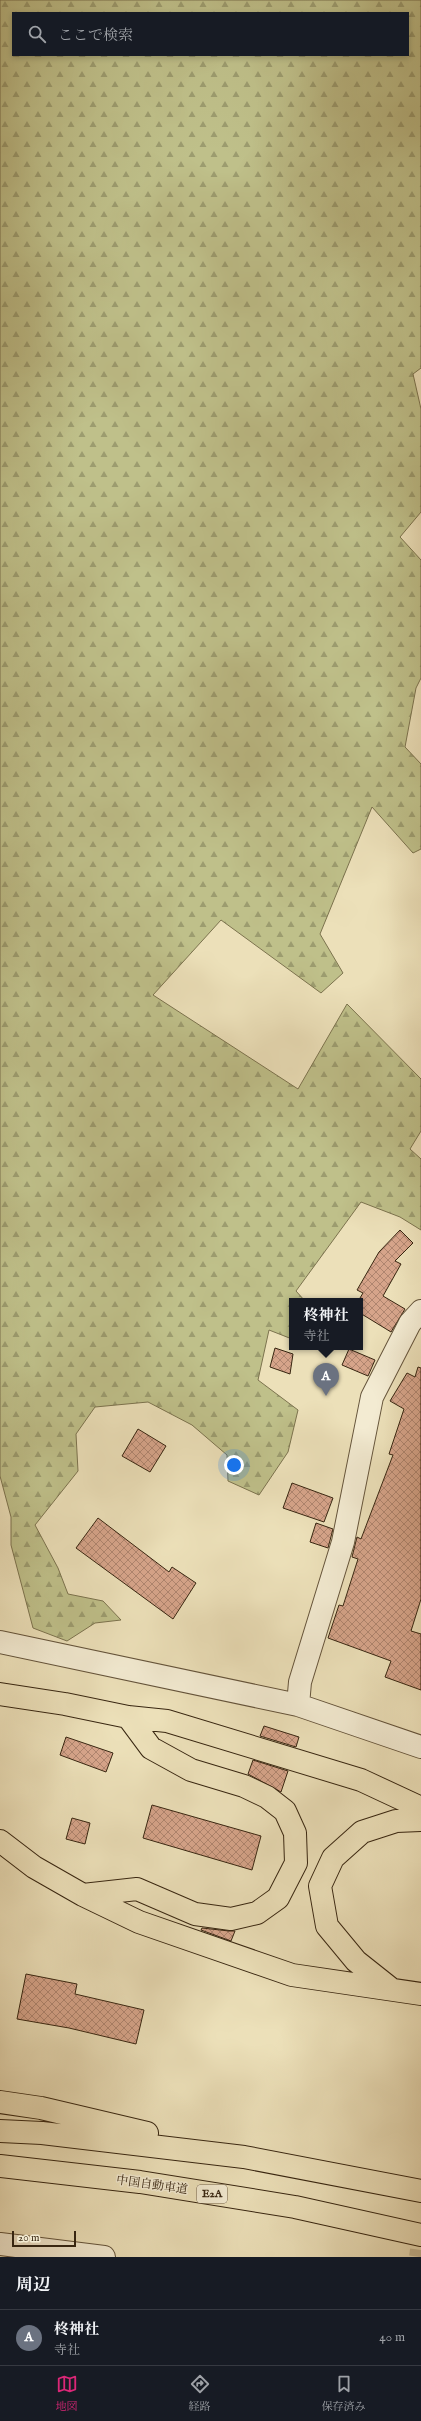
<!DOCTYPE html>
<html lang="ja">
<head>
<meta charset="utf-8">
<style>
	body { margin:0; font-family:"IM FELL English","Noto Serif JP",serif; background:#20242c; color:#f1f3f6 }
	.scale { position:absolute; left:12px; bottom:10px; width:64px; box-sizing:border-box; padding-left:4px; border:2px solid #382611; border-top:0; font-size:11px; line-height:14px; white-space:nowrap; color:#382611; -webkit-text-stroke:3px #f3ebd2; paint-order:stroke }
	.you { position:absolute; left:234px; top:1465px; width:14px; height:14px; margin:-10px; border:3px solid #fff; border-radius:50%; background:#1a73e8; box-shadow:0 0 0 6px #1a73e833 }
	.badge { display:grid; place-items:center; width:26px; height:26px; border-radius:50%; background:#db2777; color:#fff; font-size:13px; font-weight:700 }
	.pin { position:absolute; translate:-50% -33px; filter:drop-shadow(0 1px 2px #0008) }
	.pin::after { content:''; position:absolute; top:21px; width:14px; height:12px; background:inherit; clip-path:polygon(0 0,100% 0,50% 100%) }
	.popup { position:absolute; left:289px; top:1298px; width:74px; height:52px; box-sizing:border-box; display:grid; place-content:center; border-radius:0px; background:#171b24; filter:drop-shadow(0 1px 3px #0005); font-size:13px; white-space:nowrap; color:#9ea1a6 }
	.popup b { font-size:15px; color:#f1f3f6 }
	.popup::after { content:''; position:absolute; left:50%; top:100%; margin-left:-8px; border:8px solid transparent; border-top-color:#171b24 }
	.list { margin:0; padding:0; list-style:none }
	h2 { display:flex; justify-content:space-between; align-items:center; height:52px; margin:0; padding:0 16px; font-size:17px }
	h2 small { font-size:13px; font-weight:400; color:#9ea1a6 }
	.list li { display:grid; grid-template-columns:26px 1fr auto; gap:12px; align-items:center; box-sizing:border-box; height:56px; padding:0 16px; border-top:1px solid #363941 }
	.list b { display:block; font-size:15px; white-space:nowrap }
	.list p { margin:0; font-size:13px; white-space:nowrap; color:#9ea1a6 }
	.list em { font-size:13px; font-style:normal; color:#9ea1a6 }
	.icon { flex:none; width:22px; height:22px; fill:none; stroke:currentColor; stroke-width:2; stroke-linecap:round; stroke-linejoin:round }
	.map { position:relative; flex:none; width:421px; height:2257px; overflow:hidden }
	.search { position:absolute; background:#171b24; box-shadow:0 2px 6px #0003; left:12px; right:12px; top:12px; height:44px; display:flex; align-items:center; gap:10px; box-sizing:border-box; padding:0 14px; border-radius:0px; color:#9ea1a6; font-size:15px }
	.sheet { height:108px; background:#171b24 }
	nav { display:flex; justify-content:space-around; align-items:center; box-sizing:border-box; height:56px; border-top:1px solid #363941; background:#171b24; font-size:11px; color:#9ea1a6 }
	nav a { display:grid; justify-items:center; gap:2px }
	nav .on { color:#db2777 }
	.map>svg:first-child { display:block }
	.forest { fill:url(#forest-firs); stroke:#7c734e; fill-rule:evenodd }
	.building { fill:url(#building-cross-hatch); stroke:#382611 }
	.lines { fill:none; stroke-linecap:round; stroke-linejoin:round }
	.minor-tunnel { stroke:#c8bb97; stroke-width:22; stroke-dasharray:22 11; stroke-linecap:butt }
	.minor-casing { stroke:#65543b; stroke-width:24 }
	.highway-casing { stroke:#382611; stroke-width:24 }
	.minor { stroke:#f3ebd2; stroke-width:22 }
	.highway { stroke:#ece0b9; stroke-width:22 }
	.labels { text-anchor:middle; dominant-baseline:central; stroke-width:3; stroke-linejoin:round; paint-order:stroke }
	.shield { fill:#f3ebd2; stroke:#70614b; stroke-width:1 }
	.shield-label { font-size:11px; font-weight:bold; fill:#382611 }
	.street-label { font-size:12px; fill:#382611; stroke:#f3ebd2 }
</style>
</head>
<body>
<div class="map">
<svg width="421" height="2257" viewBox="0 0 421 2257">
	<defs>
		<pattern id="forest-firs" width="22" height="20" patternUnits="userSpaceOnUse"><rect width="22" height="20" fill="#bfc08a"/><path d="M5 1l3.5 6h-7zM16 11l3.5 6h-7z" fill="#9c9c6f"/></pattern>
		<pattern id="building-cross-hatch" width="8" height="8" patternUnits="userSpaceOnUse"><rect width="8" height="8" fill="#d6a48a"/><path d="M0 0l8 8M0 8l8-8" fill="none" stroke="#af856f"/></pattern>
	</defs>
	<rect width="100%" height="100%" fill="#ece0b9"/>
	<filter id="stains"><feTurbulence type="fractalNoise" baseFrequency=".005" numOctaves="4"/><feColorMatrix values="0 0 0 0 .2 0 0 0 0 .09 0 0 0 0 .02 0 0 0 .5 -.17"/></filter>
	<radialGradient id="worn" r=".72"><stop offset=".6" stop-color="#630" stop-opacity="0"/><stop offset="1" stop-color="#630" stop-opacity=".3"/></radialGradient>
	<path class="forest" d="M 0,0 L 421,0 L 421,368 L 413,374 L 421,409 L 421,512 L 400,537 L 421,560 L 421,678 L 416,688 L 405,747 L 421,764 L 421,849 L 413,853 L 372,807 L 320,934 L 343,973 L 321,993 L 221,920 L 153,995 L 298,1089 L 347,1004 L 421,1079 L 421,1131 L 410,1149 L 421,1159 L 421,1230 L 400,1217 L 361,1202 L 296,1291 L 305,1301 L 292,1301 L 292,1339 L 269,1330 L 258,1380 L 298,1410 L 288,1452 L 259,1495 L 228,1481 L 227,1455 L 192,1425 L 148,1402 L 95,1407 L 76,1434 L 78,1471 L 35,1525 L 58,1568 L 68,1594 L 103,1601 L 121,1620 L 95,1623 L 67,1641 L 33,1628 L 11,1545 L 11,1517 L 0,1476 ZM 13,13 L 408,13 L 408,55 L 13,55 Z"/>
	<path class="building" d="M 400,1230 L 413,1243 L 395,1261 L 401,1264 L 383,1296 L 405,1309 L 391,1332 L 360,1313 L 360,1298 L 363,1293 L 357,1290 L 379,1252 Z
		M 275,1348 L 293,1354 L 290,1374 L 270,1367 Z
		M 349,1349 L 375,1360 L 368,1376 L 342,1365 Z
		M 418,1367 L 421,1368 L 421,1599 L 411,1631 L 421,1634 L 421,1690 L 385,1677 L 391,1661 L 328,1638 L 339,1605 L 343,1606 L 358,1559 L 352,1557 L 357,1537 L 361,1539 L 393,1455 L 389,1454 L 404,1409 L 390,1401 L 407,1373 L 415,1377 Z
		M 138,1429 L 166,1446 L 150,1472 L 122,1456 Z
		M 292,1483 L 333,1498 L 324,1522 L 283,1508 Z
		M 98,1518 L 169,1572 L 172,1567 L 196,1583 L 173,1619 L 76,1548 Z
		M 316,1523 L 333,1529 L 328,1548 L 310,1542 Z
		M 264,1726 L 299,1737 L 296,1747 L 260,1736 Z
		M 66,1737 L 113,1753 L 106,1772 L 60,1755 Z
		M 253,1760 L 288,1771 L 281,1792 L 248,1774 Z
		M 152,1805 L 261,1836 L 252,1870 L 143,1838 Z
		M 72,1818 L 90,1823 L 85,1844 L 66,1839 Z
		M 202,1928 L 229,1931 L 235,1931 L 231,1941 L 201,1930 Z
		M 26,1974 L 77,1984 L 75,1994 L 144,2010 L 136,2044 L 69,2028 L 17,2019 Z"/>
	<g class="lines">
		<path class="minor-tunnel" d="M 420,2257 L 421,2250"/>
		<defs>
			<path id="minor" d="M 421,1311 L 410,1323 L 372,1397 L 343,1542 L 300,1682 L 298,1705 L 421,1747
				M 0,1642 L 298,1705
				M 0,2244 L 104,2257"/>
			<path id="highway" d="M 0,1694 L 65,1704 L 128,1717 L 167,1721 L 361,1780 L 421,1808
				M 0,1841 L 34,1867 L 83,1895 L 139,1922 L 292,1975 L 421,1994
				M 83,1895 L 137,1889 L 195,1914 L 231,1919 L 257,1913 L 278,1898 L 296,1863 L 295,1833 L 285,1811 L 267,1797 L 244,1786 L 191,1770 L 151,1748 L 128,1717
				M 390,1988 L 356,1961 L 327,1926 L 320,1886 L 333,1858 L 362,1832 L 396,1821 L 421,1820
				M 0,2102 L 41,2108 L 147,2133
				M 0,2131 L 42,2133 L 244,2157 L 421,2191
				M 0,2166 L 140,2182 L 295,2207 L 421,2235"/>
		</defs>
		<use href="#minor" class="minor-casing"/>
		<use href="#highway" class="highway-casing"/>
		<use href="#minor" class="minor"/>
		<use href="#highway" class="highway"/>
	</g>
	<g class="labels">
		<rect class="shield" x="197" y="2185" width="30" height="18" rx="3"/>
		<g class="shield-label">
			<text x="212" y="2194">E2A</text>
		</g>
		<g class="street-label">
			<text transform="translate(152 2185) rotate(8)">中国自動車道</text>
		</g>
	</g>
	<rect width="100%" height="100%" filter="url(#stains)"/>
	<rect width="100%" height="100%" fill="url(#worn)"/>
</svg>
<div class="scale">20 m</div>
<div class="you"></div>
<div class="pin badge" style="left:326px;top:1396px;background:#6b7280">A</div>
<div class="popup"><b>柊神社</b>寺社</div>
<div class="search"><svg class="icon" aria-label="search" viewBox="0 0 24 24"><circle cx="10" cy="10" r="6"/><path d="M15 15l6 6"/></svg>ここで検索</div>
</div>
<section class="sheet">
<h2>周辺<small></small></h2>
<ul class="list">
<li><span class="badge" style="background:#6b7280">A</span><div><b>柊神社</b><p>寺社</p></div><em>40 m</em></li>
</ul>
</section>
<nav>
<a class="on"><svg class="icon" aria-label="map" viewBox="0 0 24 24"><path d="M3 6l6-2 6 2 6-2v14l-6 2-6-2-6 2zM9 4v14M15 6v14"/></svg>地図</a>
<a><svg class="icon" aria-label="directions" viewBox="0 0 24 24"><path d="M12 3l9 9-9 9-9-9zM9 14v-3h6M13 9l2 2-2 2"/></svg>経路</a>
<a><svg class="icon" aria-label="saved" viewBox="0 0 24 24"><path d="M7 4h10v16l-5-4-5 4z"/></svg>保存済み</a>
</nav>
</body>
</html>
